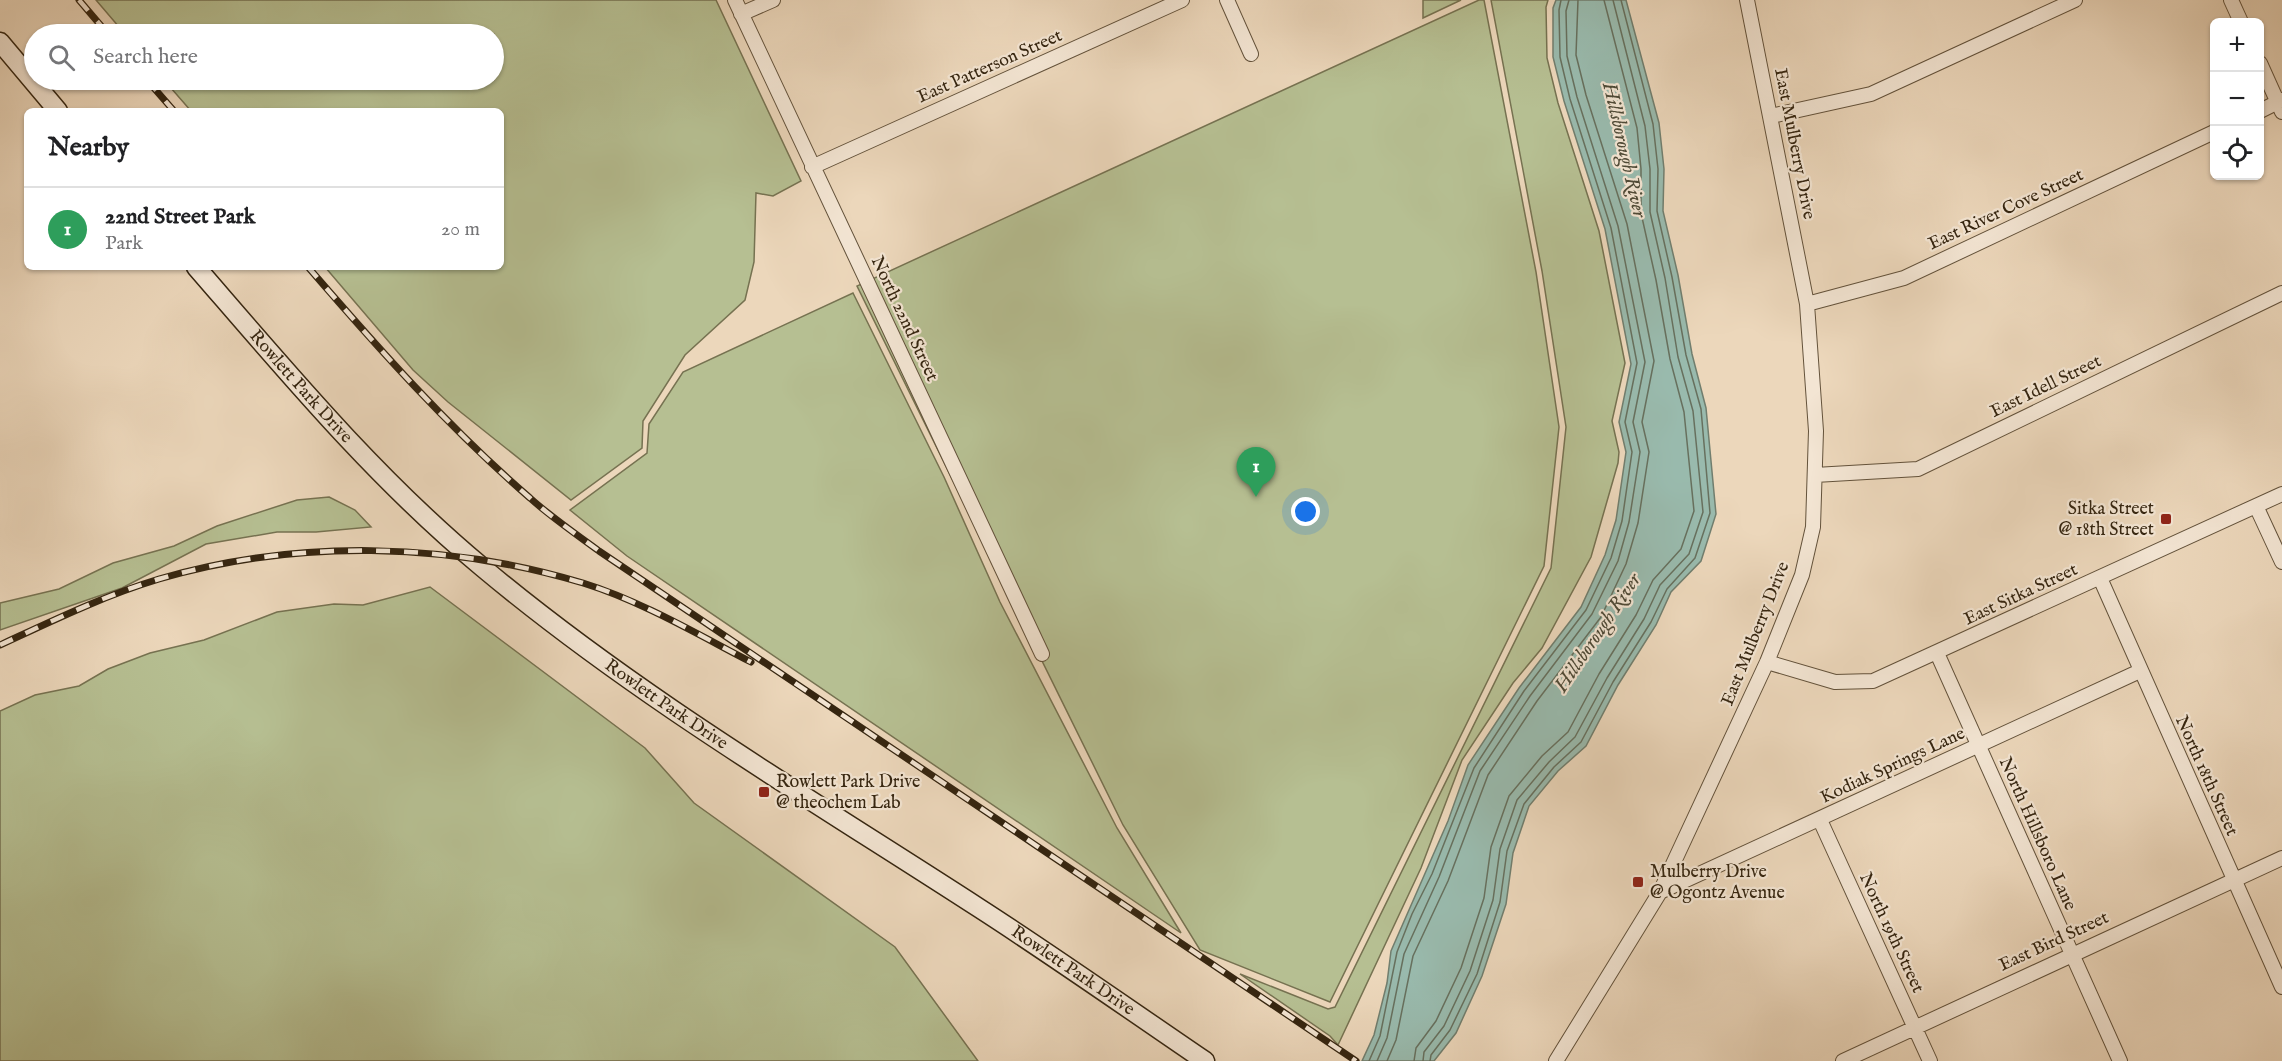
<!DOCTYPE html>
<html lang="en">
<head>
<meta charset="utf-8">
<style>
	body { margin:0; font-family:"IM FELL English",serif; background:#f6f6f6; color:#202124 }
	.controls { position:absolute; right:18px; top:18px; display:grid; overflow:hidden; border-radius:9px; box-shadow:0 2px 4px #0004 }
	.controls button { width:54px; height:54px; display:grid; place-items:center; padding:0; border:0; border-bottom:2px solid #e0e0e0; background:#fff; color:#202124; font:30px sans-serif }
	.you { position:absolute; left:1306px; top:512px; width:21px; height:21px; margin:-15px; border:4px solid #fff; border-radius:50%; background:#1a73e8; box-shadow:0 0 0 9px #1a73e833 }
	.badge { display:grid; place-items:center; width:39px; height:39px; border-radius:50%; background:#ea580c; color:#fff; font-size:20px; font-weight:700 }
	.pin { position:absolute; translate:-50% -50px; filter:drop-shadow(0 2px 3px #0008) }
	.pin::after { content:''; position:absolute; top:32px; width:21px; height:18px; background:inherit; clip-path:polygon(0 0,100% 0,50% 100%) }
	.list { margin:0; padding:0; list-style:none }
	h2 { display:flex; justify-content:space-between; align-items:center; height:78px; margin:0; padding:0 24px; font-size:26px }
	h2 small { font-size:20px; font-weight:400; color:#757577 }
	.list li { display:grid; grid-template-columns:39px 1fr auto; gap:18px; align-items:center; box-sizing:border-box; height:84px; padding:0 24px; border-top:2px solid #e0e0e0 }
	.list b { display:block; font-size:22px; white-space:nowrap }
	.list p { margin:0; font-size:20px; white-space:nowrap; color:#757577 }
	.list em { font-size:20px; font-style:normal; color:#757577 }
	.icon { flex:none; width:33px; height:33px; fill:none; stroke:currentColor; stroke-width:2; stroke-linecap:round; stroke-linejoin:round }
	.map { position:relative; flex:none; width:2282px; height:1061px; overflow:hidden }
	.search { position:absolute; background:#fff; box-shadow:0 2px 4px #0004; left:24px; top:24px; width:480px; height:66px; display:flex; align-items:center; gap:15px; box-sizing:border-box; padding:0 21px; border-radius:33px; color:#757577; font-size:22px }
	.panel { position:absolute; background:#fff; box-shadow:0 2px 4px #0004; left:24px; top:108px; width:480px; height:162px; border-radius:9px }
	.map>svg:first-child { display:block }
	.green { fill:#b6bf92; stroke:#767251; stroke-width:1.5 }
	.water { fill:#99baad; stroke:#717e6e; stroke-width:1.5 }
	.lines { fill:none; stroke-linecap:round; stroke-linejoin:round }
	.shore { stroke:#67705e; stroke-width:1.5 }
	.street-casing { stroke:#63523b; stroke-width:16 }
	.secondary-casing { stroke:#352510; stroke-width:21 }
	.street { stroke:#f3e5d3; stroke-width:14 }
	.secondary { stroke:#f3e5d3; stroke-width:18 }
	.rail-casing { stroke:#352510; stroke-width:7 }
	.rail { stroke:#f3e5d3; stroke-width:4.5; stroke-dasharray:14; stroke-linecap:butt }
	.poi-dot { fill:#8f2418; stroke:#f3e5d3; stroke-width:2 }
	.labels { text-anchor:middle; dominant-baseline:central; stroke-width:4.5; stroke-linejoin:round; paint-order:stroke }
	.street-label { font-size:18px; fill:#352510; stroke:#f3e5d3 }
	.poi-label { font-size:18px; fill:#352510; stroke:#f3e5d3; text-anchor:start }
	.water-label { font-size:20px; font-style:italic; fill:#4e4a37; stroke:#f3e5d3 }
</style>
</head>
<body>
<div class="map">
<svg width="2282" height="1061" viewBox="0 0 2282 1061">
	<rect width="100%" height="100%" fill="#ecd7bb"/>
	<filter id="stains"><feTurbulence type="fractalNoise" baseFrequency=".00333" numOctaves="4"/><feColorMatrix values="0 0 0 0 .2 0 0 0 0 .09 0 0 0 0 .02 0 0 0 .5 -.17"/></filter>
	<radialGradient id="worn" r=".72"><stop offset=".6" stop-color="#630" stop-opacity="0"/><stop offset="1" stop-color="#630" stop-opacity=".3"/></radialGradient>
	<path class="green" d="M 96,0 L 716,0 L 801,181 L 773,196 L 756,193 L 754,262 L 745,300 L 685,355 L 643,421 L 642,448 L 571,500 L 448,402 L 413,370 L 325,267 L 501,267 L 501,111 L 191,111 L 164,80 L 494,80 L 494,34 L 125,34 Z
		M 1423,0 L 1461,0 L 1423,18 Z
		M 1479,0 L 1484,0 L 1536,272 L 1559,427 L 1544,566 L 1330,1002 L 1200,950 L 1123,825 L 857,286 Z
		M 1491,0 L 1548,0 L 1546,7 L 1547,58 L 1558,103 L 1599,231 L 1625,363 L 1612,421 L 1619,452 L 1618,463 L 1591,557 L 1542,648 L 1513,683 L 1462,760 L 1421,868 L 1338,1045 L 1330,1036 L 1240,974 L 1328,1009 L 1335,1007 L 1551,568 L 1566,427 L 1542,271 Z
		M 853,293 L 944,477 L 1000,602 L 1117,828 L 1181,933 L 627,556 L 570,510 L 647,453 L 649,424 L 683,372 Z
		M 329,497 L 355,510 L 371,527 L 316,532 L 277,532 L 206,544 L 122,588 L 0,630 L 0,603 L 59,589 L 113,563 L 174,546 L 217,526 L 297,500 Z
		M 430,587 L 645,748 L 694,803 L 895,947 L 978,1061 L 0,1061 L 0,711 L 35,695 L 79,686 L 108,669 L 150,653 L 204,640 L 277,612 L 334,604 L 363,605 Z"/>
	<path class="water" d="M 1556,0 L 1626,0 L 1659,123 L 1664,169 L 1663,211 L 1678,275 L 1692,354 L 1706,408 L 1716,514 L 1701,561 L 1671,592 L 1656,625 L 1618,685 L 1586,746 L 1558,771 L 1529,806 L 1513,853 L 1506,904 L 1482,976 L 1456,1033 L 1434,1061 L 1362,1061 L 1374,1035 L 1387,983 L 1391,951 L 1448,821 L 1468,765 L 1519,688 L 1581,607 L 1605,555 L 1616,520 L 1626,452 L 1619,422 L 1631,364 L 1605,229 L 1564,101 L 1553,57 L 1553,8 Z"/>
	<g class="lines">
		<path class="shore" d="M 1369,1061 L 1380,1036 L 1397,952 L 1412,914 L 1432,874 L 1474,768 L 1524,691 L 1586,610 L 1611,558 L 1622,521 L 1632,452 L 1625,422 L 1637,363 L 1611,228 L 1570,99 L 1560,57 L 1559,10 L 1561,0
			M 1377,1061 L 1387,1038 L 1404,954 L 1439,877 L 1480,771 L 1530,696 L 1592,614 L 1618,561 L 1629,522 L 1640,452 L 1633,422 L 1645,362 L 1618,226 L 1577,97 L 1567,56 L 1566,11 L 1569,0
			M 1387,1061 L 1396,1040 L 1413,956 L 1448,881 L 1488,775 L 1537,701 L 1601,617 L 1626,564 L 1638,523 L 1649,452 L 1642,422 L 1654,361 L 1627,224 L 1586,95 L 1576,55 L 1578,0
			M 1414,1061 L 1416,1048 L 1436,1021 L 1461,968 L 1484,898 L 1491,847 L 1509,796 L 1542,756 L 1568,732 L 1599,674 L 1636,615 L 1653,580 L 1681,549 L 1694,511 L 1684,412 L 1670,359 L 1656,280 L 1641,213 L 1641,169 L 1637,128 L 1604,0
			M 1423,1061 L 1424,1052 L 1444,1026 L 1470,971 L 1493,900 L 1500,849 L 1517,800 L 1549,762 L 1575,737 L 1607,678 L 1644,619 L 1660,585 L 1689,554 L 1703,512 L 1693,411 L 1678,357 L 1665,278 L 1650,212 L 1650,169 L 1645,126 L 1613,0
			M 1430,1061 L 1431,1055 L 1450,1030 L 1477,974 L 1500,902 L 1507,851 L 1524,804 L 1554,767 L 1581,742 L 1613,682 L 1651,622 L 1667,589 L 1695,558 L 1710,513 L 1701,409 L 1686,355 L 1672,277 L 1657,211 L 1658,169 L 1653,124 L 1621,0"/>
		<defs>
			<path id="street" d="M 735,0 L 1042,654
				M 1227,0 L 1251,54
				M 2231,0 L 2241,22
				M 741,14 L 773,0
				M 2260,63 L 2282,112
				M 2260,111 L 2282,100
				M 1771,116 L 1871,94 L 2075,0
				M 812,167 L 1182,0
				M 1807,304 L 1904,278 L 2214,132
				M 1815,475 L 1918,469 L 2282,293
				M 2256,506 L 2282,562
				M 2100,578 L 2282,987
				M 1937,653 L 2120,1061
				M 1767,662 L 1835,682 L 1873,681 L 2282,494
				M 1820,820 L 1930,1061
				M 1660,892 L 2140,671
				M 1556,1061 L 1660,892 L 1767,662 L 1802,575 L 1813,527 L 1816,431 L 1807,304 L 1747,0
				M 1843,1061 L 2282,858"/>
			<g id="secondary">
				<path d="M 0,42 L 58,111"/>
				<path id="s1" d="M 196,267 C 287,372 375,478 482,567 C 636,696 811,799 979,908 C 1055,957 1130,1010 1205,1061"/>
			</g>
		</defs>
		<use href="#street" class="street-casing"/>
		<use href="#secondary" class="secondary-casing"/>
		<use href="#street" class="street"/>
		<use href="#secondary" class="secondary"/>
		<defs>
			<path id="rail" d="M 79,0 L 108,34
				M 147,80 L 174,111
				M 308,267 C 378,348 449,428 530,498 C 551,517 576,534 599,551 L 1356,1061
				M 0,645 C 52,621 103,596 159,579 C 296,539 447,542 583,583 C 641,601 697,634 751,662"/>
		</defs>
		<use href="#rail" class="rail-casing"/>
		<use href="#rail" class="rail"/>
	</g>
	<g class="poi-dot">
		<rect x="2160" y="513" width="12" height="12" rx="3"/>
		<rect x="758" y="786" width="12" height="12" rx="3"/>
		<rect x="1632" y="876" width="12" height="12" rx="3"/>
	</g>
	<g class="labels">
		<g class="street-label">
			<text transform="translate(990 67) rotate(-24)">East Patterson Street</text>
			<text transform="translate(1794 144) rotate(79)">East Mulberry Drive</text>
			<text transform="translate(2006 210) rotate(-25)">East River Cove Street</text>
			<text transform="translate(904 319) rotate(65)">North 22nd Street</text>
			<text stroke="none"><textPath href="#s1" startOffset="159">Rowlett Park Drive</textPath></text>
			<text transform="translate(2046 387) rotate(-26)">East Idell Street</text>
			<text transform="translate(2021 595) rotate(-25)">East Sitka Street</text>
			<text transform="translate(1756 634) rotate(-68)">East Mulberry Drive</text>
			<text stroke="none"><textPath href="#s1" startOffset="645">Rowlett Park Drive</textPath></text>
			<text transform="translate(1893 766) rotate(-25)">Kodiak Springs Lane</text>
			<text transform="translate(2206 776) rotate(66)">North 18th Street</text>
			<text transform="translate(2037 834) rotate(66)">North Hillsboro Lane</text>
			<text transform="translate(1891 933) rotate(65)">North 19th Street</text>
			<text transform="translate(2054 942) rotate(-25)">East Bird Street</text>
			<text stroke="none"><textPath href="#s1" startOffset="1131">Rowlett Park Drive</textPath></text>
		</g>
		<g class="poi-label">
			<text x="2154" y="509" text-anchor="end">Sitka Street<tspan x="2154" dy="21">@ 18th Street</tspan></text>
			<text x="776" y="782">Rowlett Park Drive<tspan x="776" dy="21">@ theochem Lab</tspan></text>
			<text x="1650" y="872">Mulberry Drive<tspan x="1650" dy="21">@ Ogontz Avenue</tspan></text>
		</g>
		<g class="water-label">
			<text transform="translate(1624 150) rotate(77)">Hillsborough River</text>
			<text transform="translate(1598 633) rotate(-56)">Hillsborough River</text>
		</g>
	</g>
	<rect width="100%" height="100%" filter="url(#stains)"/>
	<rect width="100%" height="100%" fill="url(#worn)"/>
</svg>
<div class="controls">
<button>+</button>
<button>−</button>
<button><svg class="icon" aria-label="locate" viewBox="0 0 24 24"><circle cx="12" cy="12" r="6"/><path d="M12 2v4M12 18v4M2 12h4M18 12h4"/></svg></button>
</div>
<div class="you"></div>
<div class="pin badge" style="left:1256px;top:497px;background:#2e9e5b">1</div>
<div class="search"><svg class="icon" aria-label="search" viewBox="0 0 24 24"><circle cx="10" cy="10" r="6"/><path d="M15 15l6 6"/></svg>Search here</div>
<section class="panel">
<h2>Nearby<small></small></h2>
<ul class="list">
<li><span class="badge" style="background:#2e9e5b">1</span><div><b>22nd Street Park</b><p>Park</p></div><em>20 m</em></li>
</ul>
</section>
</div>
</body>
</html>
